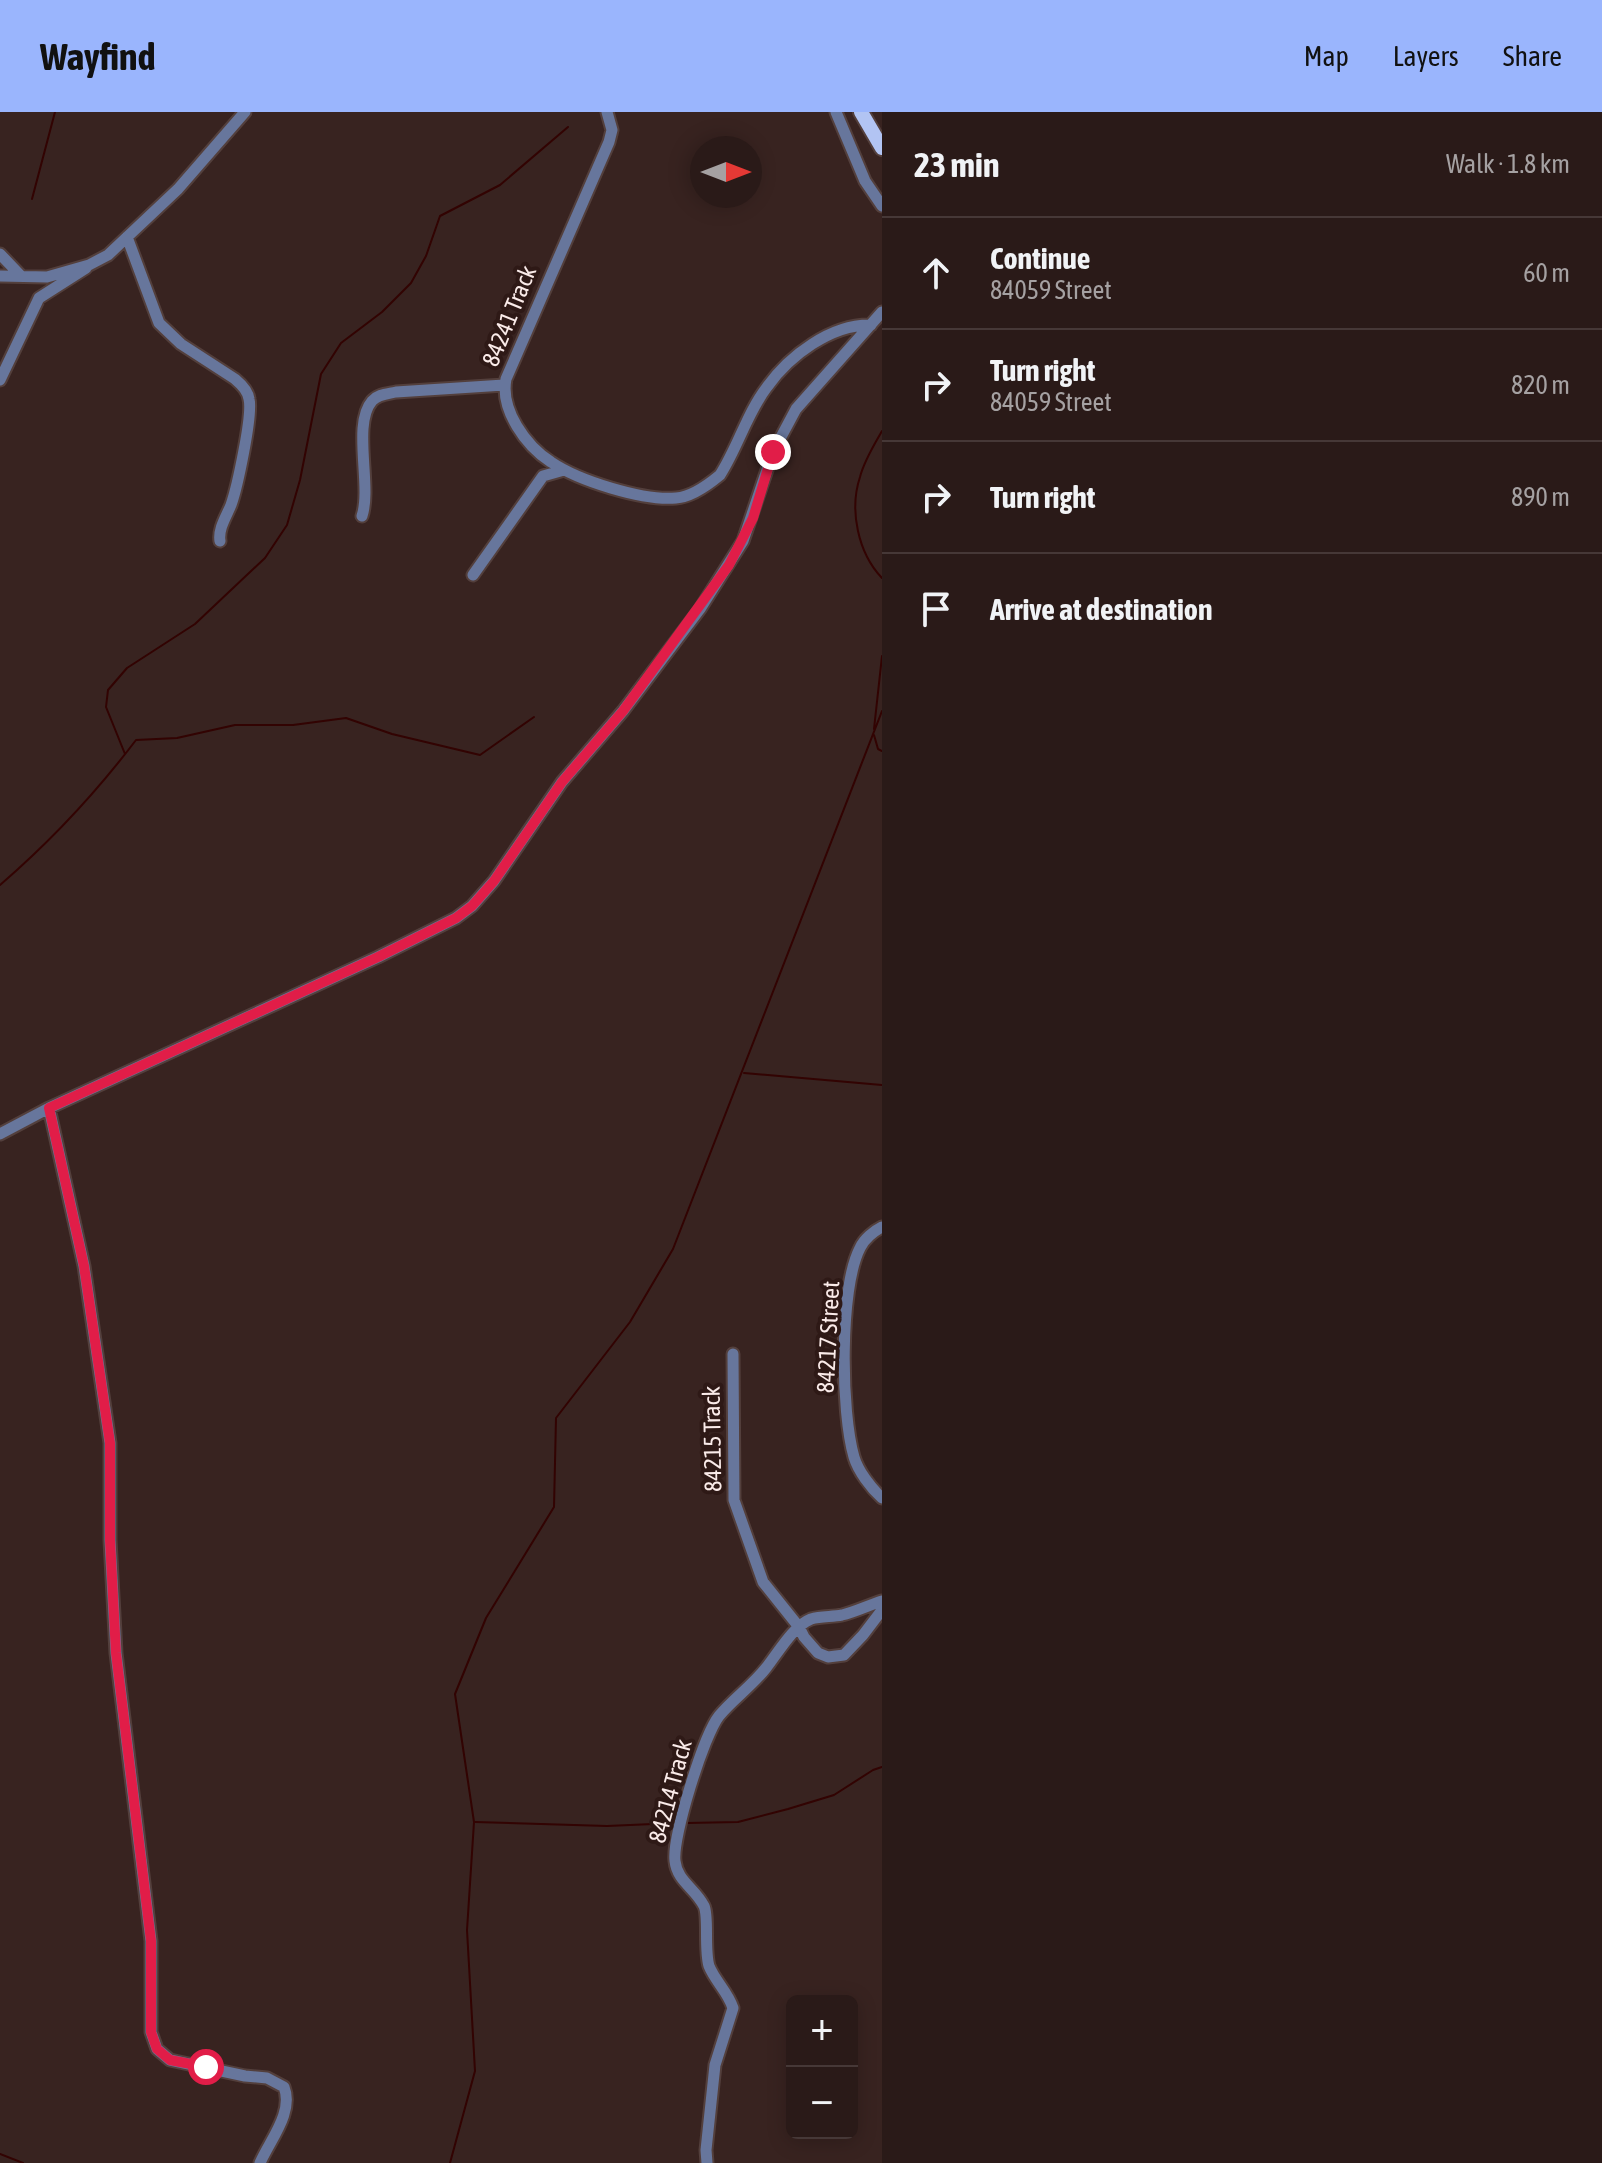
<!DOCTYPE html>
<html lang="en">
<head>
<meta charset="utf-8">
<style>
	body { margin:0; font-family:"Asap Condensed",sans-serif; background:#322321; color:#f1f3f6 }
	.controls { position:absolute; right:24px; bottom:24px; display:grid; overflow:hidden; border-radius:12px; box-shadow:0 4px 20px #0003 }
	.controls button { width:72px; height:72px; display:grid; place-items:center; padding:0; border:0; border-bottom:2px solid #463837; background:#2a1a18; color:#f1f3f6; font:40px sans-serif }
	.compass { position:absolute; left:690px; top:24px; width:72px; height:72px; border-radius:50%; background:#2a1a18; box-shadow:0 4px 20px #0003; rotate:90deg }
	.stop { position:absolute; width:24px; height:24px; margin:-18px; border:6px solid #e11d48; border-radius:50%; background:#fff }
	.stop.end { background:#e11d48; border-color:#fff; box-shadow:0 2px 8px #0008 }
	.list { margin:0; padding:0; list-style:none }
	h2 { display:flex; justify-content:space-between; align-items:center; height:104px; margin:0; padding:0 32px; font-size:34px }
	h2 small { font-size:26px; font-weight:400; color:#a5a1a2 }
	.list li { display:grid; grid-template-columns:52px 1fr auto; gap:24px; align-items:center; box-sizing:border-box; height:112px; padding:0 32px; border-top:2px solid #463837 }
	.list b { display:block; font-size:30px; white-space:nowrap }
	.list p { margin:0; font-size:26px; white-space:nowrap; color:#a5a1a2 }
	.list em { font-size:26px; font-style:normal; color:#a5a1a2 }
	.icon { flex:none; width:44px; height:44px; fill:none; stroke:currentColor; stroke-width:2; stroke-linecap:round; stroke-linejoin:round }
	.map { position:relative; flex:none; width:882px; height:2051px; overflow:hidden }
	header { display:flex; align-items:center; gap:48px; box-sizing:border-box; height:112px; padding:0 40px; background:#9ab5fd; color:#111 }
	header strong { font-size:38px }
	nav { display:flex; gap:44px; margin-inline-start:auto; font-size:28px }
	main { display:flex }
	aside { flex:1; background:#2a1a18 }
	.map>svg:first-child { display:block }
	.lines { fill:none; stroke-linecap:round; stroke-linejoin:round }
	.stream { stroke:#320302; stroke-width:2 }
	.minor-casing { stroke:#533f3c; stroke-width:15 }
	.major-casing { stroke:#533f3c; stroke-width:18 }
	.minor { stroke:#67769c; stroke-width:11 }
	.major { stroke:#b2c4f3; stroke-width:14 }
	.route { stroke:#e11d48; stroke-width:10 }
	.labels { text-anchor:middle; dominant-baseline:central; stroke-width:8; stroke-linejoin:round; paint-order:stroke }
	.street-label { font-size:24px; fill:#faebe9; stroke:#2e1916 }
</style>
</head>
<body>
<header>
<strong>Wayfind</strong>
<nav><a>Map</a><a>Layers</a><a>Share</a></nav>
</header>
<main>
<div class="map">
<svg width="882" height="2051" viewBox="0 0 882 2051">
	<rect width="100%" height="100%" fill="#382320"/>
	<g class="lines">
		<path class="stream" d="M 32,87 L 55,0
			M 882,319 C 874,333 864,349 860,365 C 849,398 858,441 882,466
			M 874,617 L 882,544
			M 874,623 L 878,637 L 882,639
			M 125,642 L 106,595 L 108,578 L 127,556 L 195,512 L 265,446 L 287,413 L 300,368 L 321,262 L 341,231 L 382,200 L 411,171 L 426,144 L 440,104 L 500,73 L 568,15
			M 0,773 C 51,729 95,682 136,628 L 177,626 L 235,613 L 293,613 L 346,606 L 392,622 L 480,643 L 534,605
			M 744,961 L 882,973
			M 475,1710 L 607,1714 L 676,1711
			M 687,1711 L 738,1710 L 788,1697 L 834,1683 L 873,1658 L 882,1655
			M 0,2042 L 23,2051
			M 450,2051 L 475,1959 L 467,1818 L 474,1710 L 455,1582 L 486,1506 L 554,1395 L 556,1306 L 630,1210 L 673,1137 L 882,599"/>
		<defs>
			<path id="minor" d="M 607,0 L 612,18 L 609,30 L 506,267 C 500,298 526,334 551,350 C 579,369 643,389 676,386 C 692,385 708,373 720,363 C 738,335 747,301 767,275 C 789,244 831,212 871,213
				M 836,0 L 865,69 L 882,94
				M 127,125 L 159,211 L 181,232 L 235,267 C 241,272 248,279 249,287 C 253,303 237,376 231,393 C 226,405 218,417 220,429
				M 0,142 L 21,164
				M 0,164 L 47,165 L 89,153 L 108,143 L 178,77 L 245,0
				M 0,268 L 39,186 L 86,156
				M 362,404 C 372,374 352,312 372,289 C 378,282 387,282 396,280 L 504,273
				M 473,463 L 543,364 L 564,358
				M 49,996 L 84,1154 L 110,1331 L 110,1428 L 116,1541 L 151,1829 L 151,1920 L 157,1937 L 170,1948 L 245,1964 L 267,1966 L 284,1975 C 294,2000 270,2028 260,2051
				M 0,1022 L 49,996 L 378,845 L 456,806 L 472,794 L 494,769 L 562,670 L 623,599 L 700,497 L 743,429 L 773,340 L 796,297 L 882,200
				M 882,1115 C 874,1119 864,1127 860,1136 C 839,1177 841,1301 854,1345 C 858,1359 871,1376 882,1386
				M 733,1242 L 734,1388 L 763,1470 L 799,1515 L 804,1525 L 818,1541 L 828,1545 L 844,1543 L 863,1523 L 882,1498
				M 707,2051 L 706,2038 L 715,1953 L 733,1896 C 728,1880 715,1869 709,1854 C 704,1837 709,1804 704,1794 C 695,1776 677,1769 675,1749 C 672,1725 704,1623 719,1604 C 733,1587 752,1574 766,1556 C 778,1541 793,1514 811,1507 C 821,1504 832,1505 842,1503 C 855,1500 869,1493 882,1489"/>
			<path id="major" d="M 861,0 L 882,36"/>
		</defs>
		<use href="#minor" class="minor-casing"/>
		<use href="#major" class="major-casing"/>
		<use href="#minor" class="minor"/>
		<use href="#major" class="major"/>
	</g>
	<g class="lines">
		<path class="route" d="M 206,1955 L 170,1948 L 157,1937 L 151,1920 L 151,1829 L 116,1541 L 110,1428 L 110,1331 L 84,1154 L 49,996 L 378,845 L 456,806 L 472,794 L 494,769 L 562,670 L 623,599 L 729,453 L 753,406 L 773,340"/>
	</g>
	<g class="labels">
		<g class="street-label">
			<text transform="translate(509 204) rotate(-68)">84241 Track</text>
			<text transform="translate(828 1225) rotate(-87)">84217 Street</text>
			<text transform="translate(712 1327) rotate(-91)">84215 Track</text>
			<text transform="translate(670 1679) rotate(-75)">84214 Track</text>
		</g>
	</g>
</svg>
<div class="controls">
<button>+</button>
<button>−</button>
</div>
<svg class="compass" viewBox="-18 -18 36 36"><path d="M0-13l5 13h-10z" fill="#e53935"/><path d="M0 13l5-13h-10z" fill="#a5a1a2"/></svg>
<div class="stop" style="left:206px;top:1955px"></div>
<div class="stop end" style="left:773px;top:340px"></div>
</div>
<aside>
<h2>23 min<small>Walk · 1.8 km</small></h2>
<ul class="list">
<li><svg class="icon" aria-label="ahead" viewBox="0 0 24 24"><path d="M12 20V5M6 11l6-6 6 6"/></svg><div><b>Continue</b><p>84059 Street</p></div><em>60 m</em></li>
<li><svg class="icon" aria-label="right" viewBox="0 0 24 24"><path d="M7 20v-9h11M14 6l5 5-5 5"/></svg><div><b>Turn right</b><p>84059 Street</p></div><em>820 m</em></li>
<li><svg class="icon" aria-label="right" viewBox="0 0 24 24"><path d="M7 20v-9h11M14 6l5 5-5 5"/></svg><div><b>Turn right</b></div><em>890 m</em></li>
<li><svg class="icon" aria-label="arrive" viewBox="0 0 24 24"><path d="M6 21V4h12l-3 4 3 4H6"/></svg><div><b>Arrive at destination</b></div></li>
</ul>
</aside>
</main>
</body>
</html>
